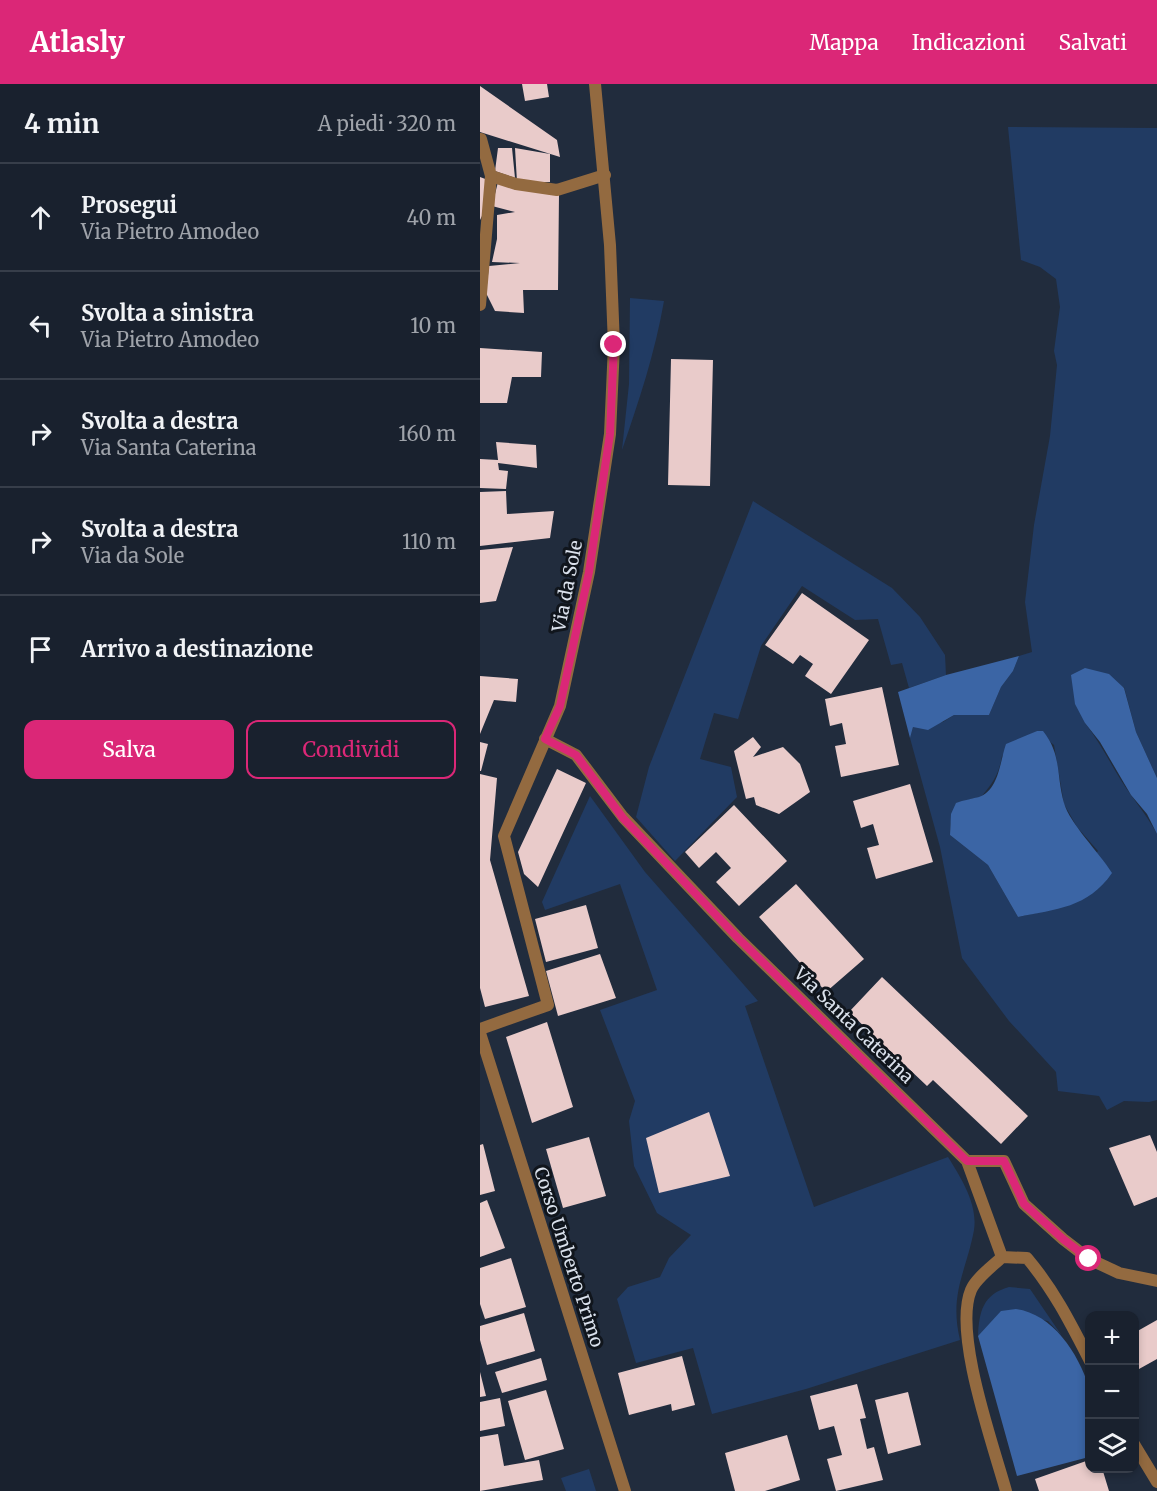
<!DOCTYPE html>
<html lang="it">
<head>
<meta charset="utf-8">
<style>
	body { margin:0; font-family:Merriweather,serif; background:#262e3a; color:#f1f3f6 }
	.controls { position:absolute; right:18px; bottom:18px; display:grid; overflow:hidden; border-radius:12px; box-shadow:0 3px 9px #0003 }
	.controls button { width:54px; height:54px; display:grid; place-items:center; padding:0; border:0; border-bottom:2px solid #373e4a; background:#19212e; color:#f1f3f6; font:30px sans-serif }
	.stop { position:absolute; width:18px; height:18px; margin:-14px; border:4px solid #db2777; border-radius:50%; background:#fff }
	.stop.end { background:#db2777; border-color:#fff; box-shadow:0 2px 6px #0008 }
	.list { margin:0; padding:0; list-style:none }
	h2 { display:flex; justify-content:space-between; align-items:center; height:78px; margin:0; padding:0 24px; font-size:26px }
	h2 small { font-size:20px; font-weight:400; color:#9fa3aa }
	.list li { display:grid; grid-template-columns:39px 1fr auto; gap:18px; align-items:center; box-sizing:border-box; height:108px; padding:0 24px; border-top:2px solid #373e4a }
	.list b { display:block; font-size:22px; white-space:nowrap }
	.list p { margin:0; font-size:20px; white-space:nowrap; color:#9fa3aa }
	.list em { font-size:20px; font-style:normal; color:#9fa3aa }
	.actions { display:flex; gap:12px; padding:18px 24px }
	.actions a { flex:1; padding:14px 0; border:2px solid #db2777; border-radius:12px; text-align:center; font-size:21px; color:#db2777 }
	.actions .main { background:#db2777; color:#fff }
	.icon { flex:none; width:33px; height:33px; fill:none; stroke:currentColor; stroke-width:2; stroke-linecap:round; stroke-linejoin:round }
	.map { position:relative; flex:none; width:677px; height:1407px; overflow:hidden }
	header { display:flex; align-items:center; gap:36px; box-sizing:border-box; height:84px; padding:0 30px; background:#db2777; color:#fff }
	header strong { font-size:28px }
	nav { display:flex; gap:33px; margin-inline-start:auto; font-size:21px }
	main { display:flex }
	aside { flex:1; background:#19212e }
	.map>svg:first-child { display:block }
	.green { fill:#213b63; fill-rule:evenodd }
	.forest { fill:#3b65a5 }
	.building { fill:#e9cbca }
	.lines { fill:none; stroke-linecap:round; stroke-linejoin:round }
	.pedestrian { stroke:#936a40; stroke-width:12 }
	.minor { stroke:#936a40; stroke-width:12 }
	.route { stroke:#db2777; stroke-width:8 }
	.labels { text-anchor:middle; dominant-baseline:central; stroke-width:6; stroke-linejoin:round; paint-order:stroke }
	.street-label { font-size:18px; fill:#dae1ec; stroke:#10151c }
</style>
</head>
<body>
<header>
<strong>Atlasly</strong>
<nav><a>Mappa</a><a>Indicazioni</a><a>Salvati</a></nav>
</header>
<main>
<aside>
<h2>4 min<small>A piedi · 320 m</small></h2>
<ul class="list">
<li><svg class="icon" aria-label="ahead" viewBox="0 0 24 24"><path d="M12 20V5M6 11l6-6 6 6"/></svg><div><b>Prosegui</b><p>Via Pietro Amodeo</p></div><em>40 m</em></li>
<li><svg class="icon" aria-label="left" viewBox="0 0 24 24"><path d="M17 20v-9H6M10 6l-5 5 5 5"/></svg><div><b>Svolta a sinistra</b><p>Via Pietro Amodeo</p></div><em>10 m</em></li>
<li><svg class="icon" aria-label="right" viewBox="0 0 24 24"><path d="M7 20v-9h11M14 6l5 5-5 5"/></svg><div><b>Svolta a destra</b><p>Via Santa Caterina</p></div><em>160 m</em></li>
<li><svg class="icon" aria-label="right" viewBox="0 0 24 24"><path d="M7 20v-9h11M14 6l5 5-5 5"/></svg><div><b>Svolta a destra</b><p>Via da Sole</p></div><em>110 m</em></li>
<li><svg class="icon" aria-label="arrive" viewBox="0 0 24 24"><path d="M6 21V4h12l-3 4 3 4H6"/></svg><div><b>Arrivo a destinazione</b></div></li>
</ul>
<div class="actions"><a class="main">Salva</a><a>Condividi</a></div>
</aside>
<div class="map">
<svg width="677" height="1407" viewBox="0 0 677 1407">
	<rect width="100%" height="100%" fill="#212c3d"/>
	<path class="green" d="M 528,43 L 677,44 L 677,694 L 656,648 L 644,603 L 605,639 C 623,662 634,688 651,711 C 660,724 669,735 677,750 L 677,1016 L 669,1018 L 644,1017 L 627,1026 L 619,1012 L 578,1007 L 576,988 L 529,937 L 482,874 L 460,763 L 430,654 L 433,643 L 463,638 L 474,631 L 509,631 L 521,603 L 533,587 L 539,572 L 552,568 L 545,518 L 554,441 L 570,352 L 577,281 L 574,267 L 580,223 L 576,195 L 560,183 L 541,176 ZM 557,647 L 574,661 L 584,720 L 597,743 L 618,767 L 561,828 L 538,833 L 508,781 L 470,751 C 470,727 477,716 501,713 C 513,699 519,690 522,672 L 544,654 Z
		M 150,214 L 184,217 C 175,269 159,317 142,366 L 149,300 Z
		M 273,417 L 412,504 L 440,533 L 465,571 L 466,591 L 429,604 L 422,579 L 411,581 L 398,535 L 375,536 L 322,502 L 281,562 L 258,635 L 234,629 L 220,675 L 251,683 L 257,713 L 195,777 L 156,733 L 169,683 Z
		M 110,712 L 165,788 L 278,917 L 265,922 L 334,1123 L 468,1073 C 481,1094 498,1120 494,1146 C 486,1189 469,1209 480,1256 L 326,1305 L 232,1330 L 213,1264 L 156,1279 L 137,1215 L 148,1203 L 180,1193 L 189,1174 L 211,1151 L 177,1129 L 154,1082 L 149,1037 L 155,1017 L 120,926 L 177,906 L 140,800 L 65,826 L 62,818 Z
		M 529,1203 L 550,1205 L 582,1252 L 568,1237 L 521,1228 L 498,1252 C 499,1228 503,1210 529,1203 Z
		M 109,1385 L 116,1407 L 86,1407 L 81,1394 Z"/>
	<path class="forest" d="M 539,572 L 533,587 L 521,603 L 509,631 L 474,631 L 448,646 L 433,643 L 430,654 L 418,608 L 466,591 Z
		M 605,584 L 629,590 L 644,604 L 656,648 L 677,694 L 677,750 L 667,730 L 651,711 L 620,658 L 605,639 L 595,620 L 591,591 Z
		M 557,647 L 563,647 C 582,671 576,691 584,719 C 590,740 619,768 632,789 C 608,824 576,825 538,833 L 508,781 L 470,751 L 471,730 L 476,719 C 484,716 491,715 499,713 C 519,706 520,677 526,660 Z
		M 536,1225 C 573,1230 598,1269 609,1303 C 614,1320 610,1354 609,1373 L 537,1392 L 498,1252 L 521,1227 Z"/>
	<path class="building" d="M 42,0 L 67,0 L 69,13 L 45,17 Z
		M 0,2 L 77,56 L 80,73 L 0,48 Z
		M 18,64 L 32,64 L 35,94 L 15,87 Z
		M 35,64 L 70,70 L 70,98 L 37,98 Z
		M 0,93 L 8,96 L 9,118 L 0,136 Z
		M 18,98 L 79,110 L 78,206 L 43,206 L 44,229 L 15,227 L 6,209 L 9,182 L 40,179 L 12,178 L 17,155 L 17,131 L 35,128 L 12,122 Z
		M 0,264 L 62,268 L 61,293 L 32,293 L 27,319 L 0,319 Z
		M 191,275 L 233,276 L 230,402 L 188,401 Z
		M 16,358 L 56,361 L 57,384 L 18,379 L 19,386 L 28,387 L 26,405 L 0,404 L 0,375 L 18,376 Z
		M 26,407 L 27,430 L 74,427 L 70,454 L 0,462 L 0,408 Z
		M 33,463 L 16,517 L 0,519 L 0,466 Z
		M 322,509 L 389,556 L 351,610 L 325,592 L 333,580 L 320,571 L 313,580 L 285,561 Z
		M 0,592 L 38,595 L 36,618 L 14,616 L 0,650 Z
		M 402,603 L 419,681 L 361,693 L 355,662 L 366,660 L 362,639 L 350,642 L 345,615 Z
		M 273,653 L 281,663 L 273,673 L 303,663 L 320,680 L 330,708 L 299,730 L 276,721 L 274,713 L 266,715 L 254,667 Z
		M 0,658 L 8,660 L 1,687 L 0,687 Z
		M 77,685 L 106,699 L 58,803 L 44,790 L 38,768 Z
		M 0,690 L 17,694 L 10,776 L 49,912 L 5,923 L 0,904 Z
		M 430,700 L 453,778 L 396,795 L 387,764 L 399,761 L 393,740 L 381,744 L 373,717 Z
		M 254,721 L 307,777 L 259,822 L 236,798 L 251,784 L 236,768 L 219,784 L 205,768 Z
		M 316,800 L 384,875 L 346,908 L 279,833 Z
		M 106,821 L 118,864 L 66,878 L 55,835 Z
		M 120,870 L 136,914 L 78,932 L 66,887 Z
		M 402,893 L 548,1032 L 521,1060 L 453,996 L 447,1002 L 369,928 Z
		M 67,938 L 93,1023 L 52,1039 L 26,953 Z
		M 229,1028 L 250,1092 L 179,1109 L 166,1054 Z
		M 670,1051 L 677,1068 L 677,1113 L 654,1122 L 629,1064 Z
		M 109,1053 L 126,1112 L 83,1124 L 66,1065 Z
		M 3,1060 L 15,1107 L 0,1111 L 0,1061 Z
		M 7,1116 L 25,1164 L 0,1173 L 0,1119 Z
		M 31,1174 L 46,1223 L 5,1235 L 0,1220 L 0,1184 Z
		M 44,1229 L 55,1267 L 7,1281 L 0,1256 L 0,1242 Z
		M 677,1236 L 677,1275 L 659,1285 L 654,1277 L 654,1249 Z
		M 202,1272 L 215,1321 L 192,1327 L 191,1320 L 149,1331 L 138,1289 Z
		M 61,1274 L 67,1296 L 22,1309 L 15,1288 Z
		M 0,1288 L 6,1312 L 0,1313 Z
		M 377,1300 L 386,1334 L 380,1335 L 387,1365 L 394,1363 L 403,1396 L 356,1407 L 347,1375 L 362,1371 L 354,1342 L 339,1346 L 330,1312 Z
		M 66,1306 L 84,1365 L 45,1376 L 28,1317 Z
		M 428,1308 L 441,1361 L 408,1370 L 395,1316 Z
		M 20,1314 L 25,1342 L 0,1347 L 0,1318 Z
		M 18,1350 L 24,1382 L 59,1376 L 63,1396 L 0,1407 L 0,1353 Z
		M 307,1351 L 320,1396 L 285,1407 L 255,1407 L 245,1369 Z
		M 609,1376 L 609,1384 L 622,1384 L 629,1407 L 559,1407 L 555,1395 Z"/>
	<g class="lines">
		<path class="pedestrian" d="M 11,92 L 36,100 L 77,106 L 125,91"/>
		<path class="minor" d="M 0,221 L 11,92 L 1,55
			M 65,655 L 96,671 L 143,733 L 258,854 L 487,1077 L 522,1173
			M 0,945 L 68,921 L 24,752 L 80,622 L 109,488 L 130,350 L 134,261 L 130,161 L 115,0
			M 0,949 L 145,1407
			M 487,1077 L 524,1077 L 544,1120 L 583,1155 L 609,1175 L 639,1189 L 677,1197
			M 522,1173 C 513,1182 496,1194 491,1206 C 473,1249 513,1360 526,1407
			M 522,1173 L 547,1174 C 574,1206 591,1240 610,1277
			M 654,1360 L 677,1398"/>
	</g>
	<g class="lines">
		<path class="route" d="M 134,261 L 130,350 L 109,488 L 80,622 L 65,655 L 96,671 L 143,734 L 258,854 L 487,1077 L 524,1077 L 544,1120 L 583,1155 L 609,1175"/>
	</g>
	<g class="labels">
		<g class="street-label">
			<text transform="translate(87 502) rotate(-79)">Via da Sole</text>
			<text transform="translate(374 941) rotate(44)">Via Santa Caterina</text>
			<text transform="translate(89 1173) rotate(72)">Corso Umberto Primo</text>
		</g>
	</g>
</svg>
<div class="controls">
<button>+</button>
<button>−</button>
<button><svg class="icon" aria-label="layers" viewBox="0 0 24 24"><path d="M12 4l9 5-9 5-9-5zM3 14l9 5 9-5"/></svg></button>
</div>
<div class="stop" style="left:609px;top:1175px"></div>
<div class="stop end" style="left:134px;top:261px"></div>
</div>
</main>
</body>
</html>
